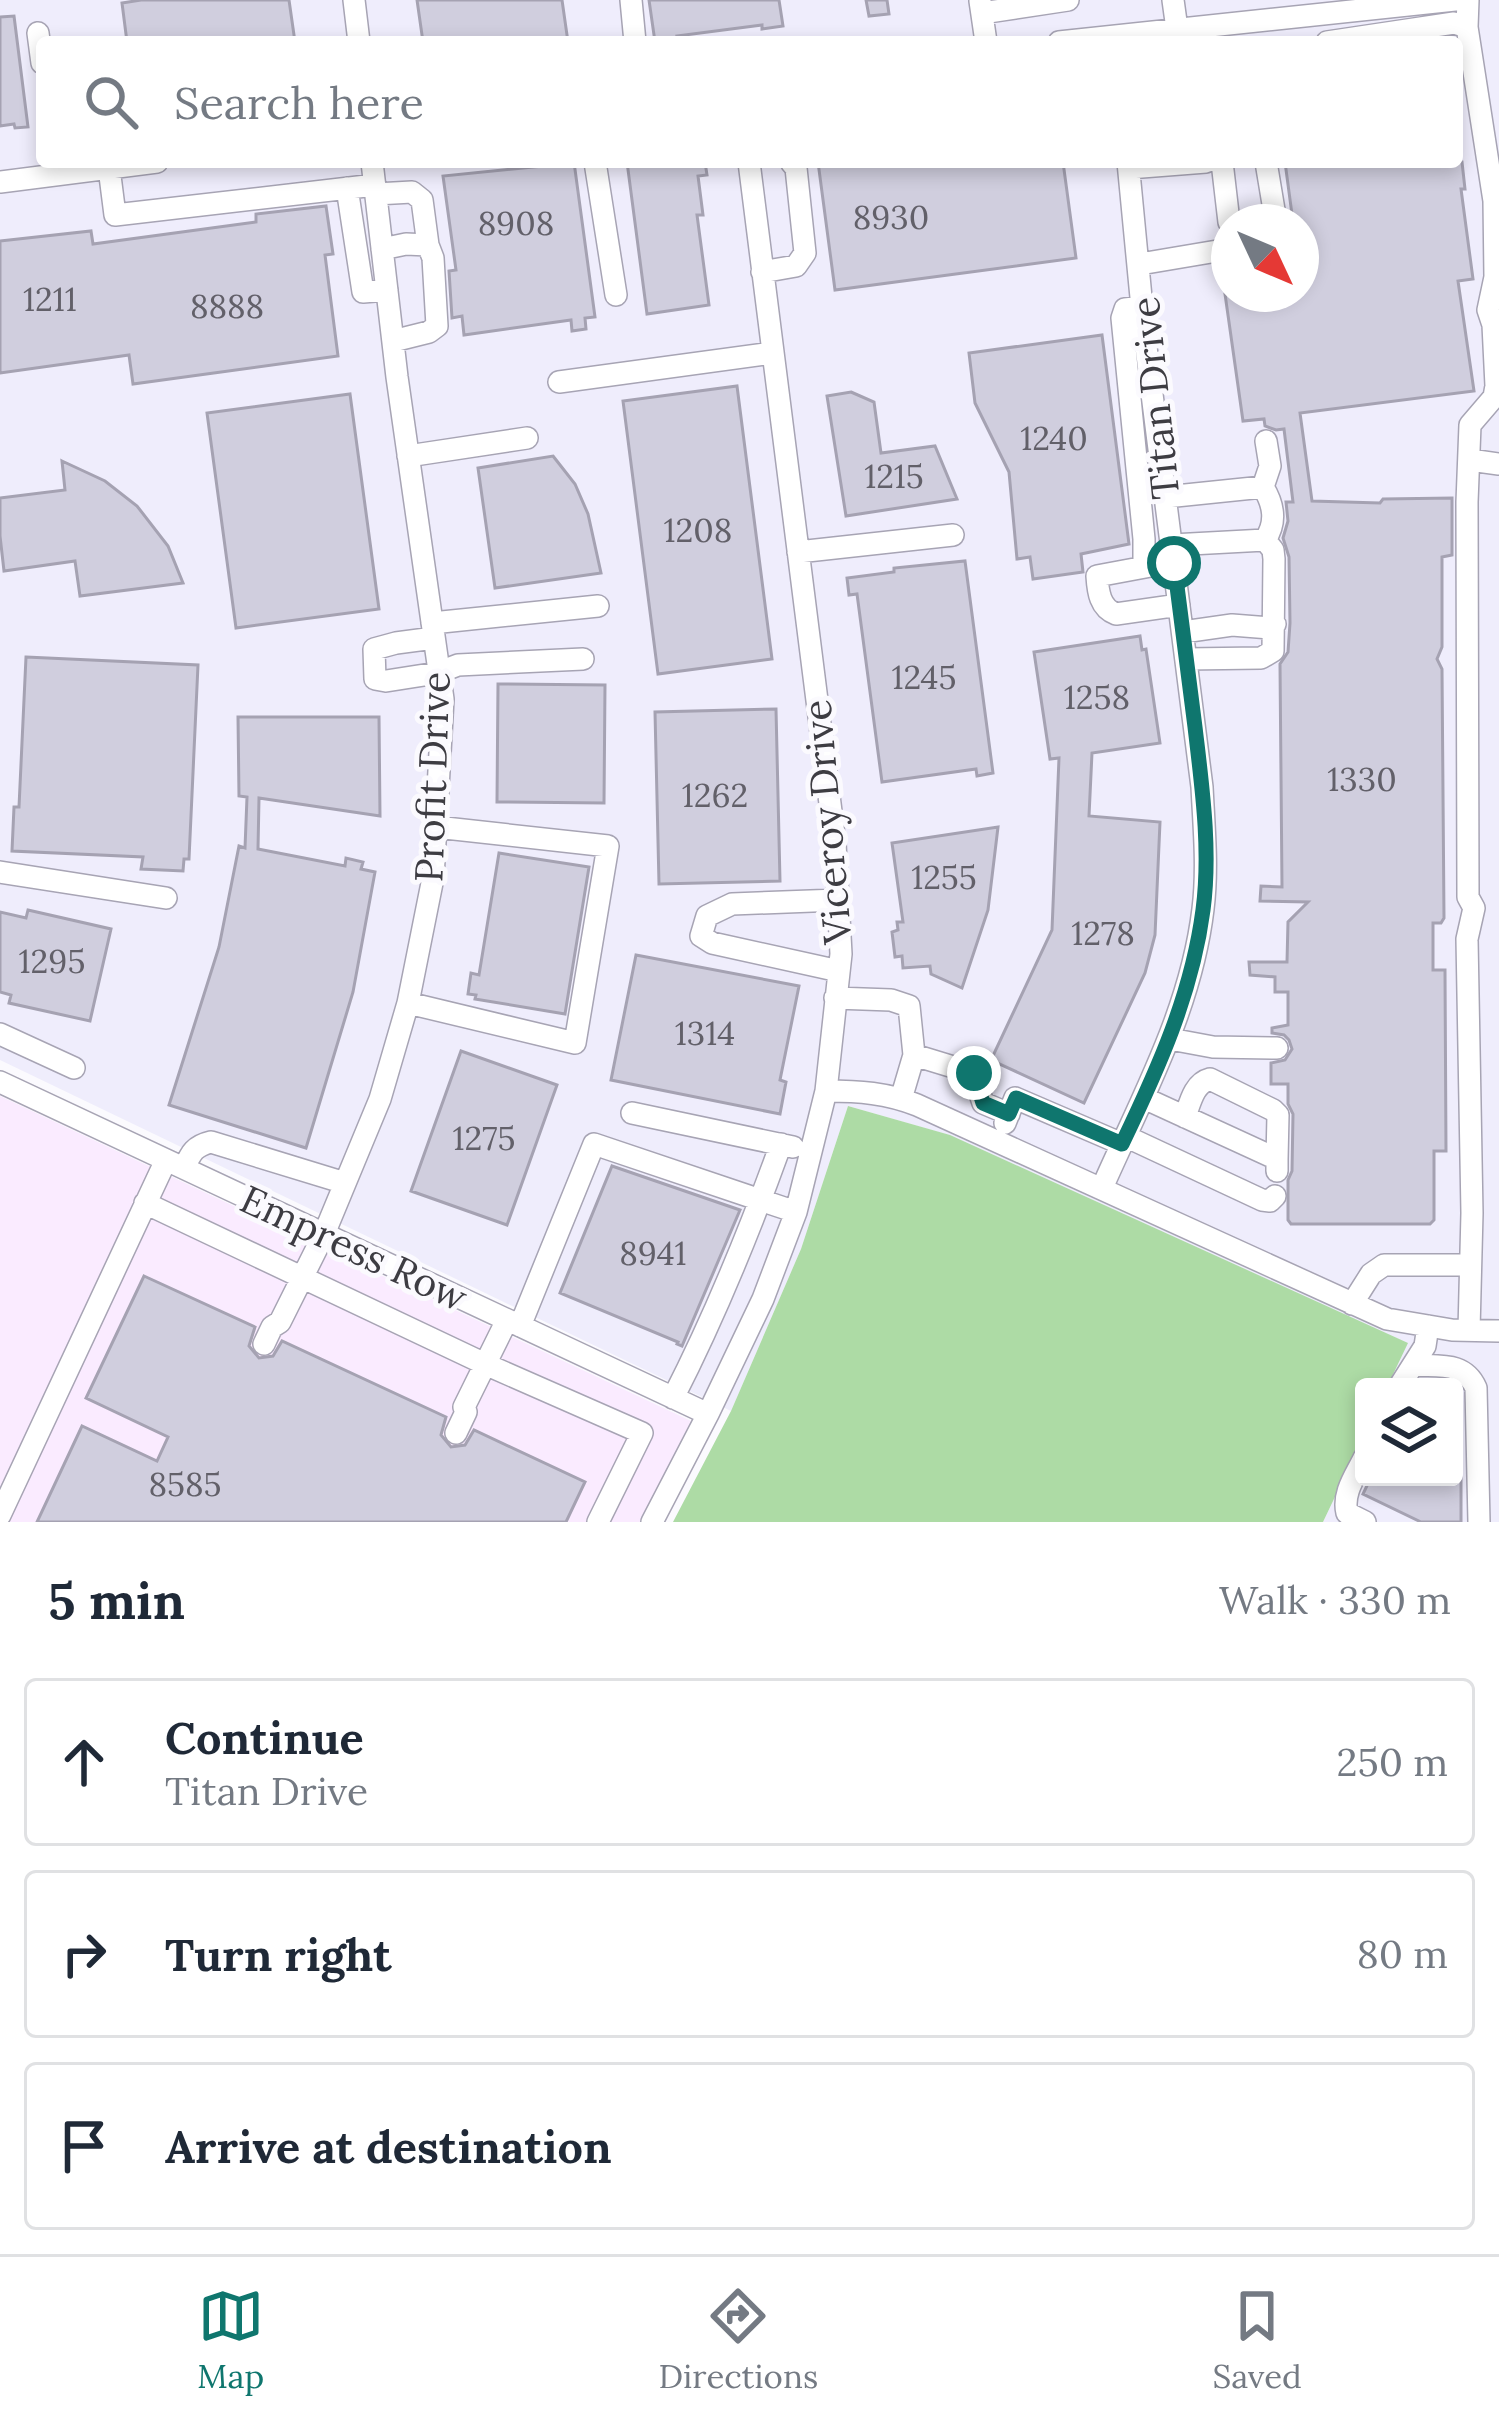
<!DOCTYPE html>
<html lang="en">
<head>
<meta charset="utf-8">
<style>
	body { margin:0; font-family:Lora,serif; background:#f6f6f7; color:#1f2937 }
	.controls { position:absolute; right:36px; bottom:36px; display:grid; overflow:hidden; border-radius:12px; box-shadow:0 6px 18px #0003 }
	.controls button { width:108px; height:108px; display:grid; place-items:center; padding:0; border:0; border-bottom:3px solid #e0e1e3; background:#fff; color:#1f2937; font:60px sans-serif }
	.compass { position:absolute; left:1211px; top:204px; width:108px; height:108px; border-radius:50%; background:#fff; box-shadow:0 6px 18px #0003; rotate:134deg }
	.stop { position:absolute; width:36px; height:36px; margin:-27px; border:9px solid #0f766e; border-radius:50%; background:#fff }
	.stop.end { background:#0f766e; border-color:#fff; box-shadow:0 3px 12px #0008 }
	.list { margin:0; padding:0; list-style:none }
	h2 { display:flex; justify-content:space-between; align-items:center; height:156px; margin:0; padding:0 48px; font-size:51px }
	h2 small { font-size:39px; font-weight:400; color:#747a83 }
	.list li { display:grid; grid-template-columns:78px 1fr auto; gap:36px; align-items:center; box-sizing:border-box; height:168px; margin:0 24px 24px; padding:0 24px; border:3px solid #e0e1e3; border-radius:12px }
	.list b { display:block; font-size:45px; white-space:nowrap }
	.list p { margin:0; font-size:39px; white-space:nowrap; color:#747a83 }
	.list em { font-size:39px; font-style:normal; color:#747a83 }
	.icon { flex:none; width:66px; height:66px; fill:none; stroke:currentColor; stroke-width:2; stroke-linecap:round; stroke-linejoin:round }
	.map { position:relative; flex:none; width:1499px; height:1522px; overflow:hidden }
	.search { position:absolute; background:#fff; box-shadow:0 6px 18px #0003; left:36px; right:36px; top:36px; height:132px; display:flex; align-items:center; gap:30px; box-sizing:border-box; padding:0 42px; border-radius:12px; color:#747a83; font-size:45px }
	.sheet { height:732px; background:#fff }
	nav { display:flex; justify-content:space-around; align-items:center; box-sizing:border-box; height:168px; border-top:3px solid #e0e1e3; background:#fff; font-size:33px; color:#747a83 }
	nav a { display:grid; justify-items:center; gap:6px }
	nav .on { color:#0f766e }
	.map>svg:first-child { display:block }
	.commercial { fill:#faebff }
	.built { fill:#efedfc; fill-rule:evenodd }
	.green { fill:#addba5 }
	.building { fill:#d0cede; stroke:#a5a2b2; stroke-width:3 }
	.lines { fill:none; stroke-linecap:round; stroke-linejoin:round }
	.minor-casing { stroke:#a7a4b4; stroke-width:24 }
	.minor { stroke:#fff; stroke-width:21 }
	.route { stroke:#0f766e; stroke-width:15 }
	.labels { text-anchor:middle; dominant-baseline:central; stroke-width:10; stroke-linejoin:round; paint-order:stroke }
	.number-label { font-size:33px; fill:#626069 }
	.street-label { font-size:39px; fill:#3d3c42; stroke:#fbfafe }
</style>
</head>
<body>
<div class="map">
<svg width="1499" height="1522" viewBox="0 0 1499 1522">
	<rect width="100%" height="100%" fill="#fbfafe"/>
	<path class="commercial" d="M 0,1096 L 691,1421 L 640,1522 L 0,1522 Z"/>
	<path class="built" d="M 0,0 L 1499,0 L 1499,1522 L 1323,1522 L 1364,1436 L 1364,1477 L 1454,1477 L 1454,1387 L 1387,1387 L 1407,1343 L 949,1135 L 848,1106 L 801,1249 L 731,1411 L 0,1060 ZM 42,42 L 1457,42 L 1457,162 L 42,162 ZM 1229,222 L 1301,222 L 1301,294 L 1229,294 Z"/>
	<path class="green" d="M 848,1106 L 950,1135 L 1408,1343 L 1387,1387 L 1364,1387 L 1364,1436 L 1323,1522 L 673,1522 L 731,1411 L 801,1249 Z"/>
	<path class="building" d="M 141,0 L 289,0 L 295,42 L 127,42 L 122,3 Z
		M 417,0 L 562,0 L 568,42 L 423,42 Z
		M 649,0 L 779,0 L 783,26 L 762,29 L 762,25 L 677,36 L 678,40 L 655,42 Z
		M 866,0 L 887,0 L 889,14 L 869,16 Z
		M 14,16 L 28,127 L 15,128 L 14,124 L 0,126 L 0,17 Z
		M 543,162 L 574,162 L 595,317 L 585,318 L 586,329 L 572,331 L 571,320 L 464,335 L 462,316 L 452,318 L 449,271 L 456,270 L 443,176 L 544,166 Z
		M 627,162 L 705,162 L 707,175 L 698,176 L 703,215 L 697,215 L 709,305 L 647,314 Z
		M 818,162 L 1063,162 L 1076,258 L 835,290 Z
		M 1285,162 L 1462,162 L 1465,189 L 1461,189 L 1473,279 L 1458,281 L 1474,391 L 1300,413 L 1312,501 L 1380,503 L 1383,499 L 1452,498 L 1452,555 L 1442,557 L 1442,647 L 1437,659 L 1442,669 L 1444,918 L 1441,923 L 1433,923 L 1433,970 L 1445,970 L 1446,1151 L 1434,1151 L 1434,1220 L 1430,1224 L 1291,1224 L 1288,1220 L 1288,1180 L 1292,1171 L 1293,1114 L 1288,1104 L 1288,1084 L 1271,1084 L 1271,1063 L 1285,1060 L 1292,1049 L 1289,1040 L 1284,1035 L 1272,1033 L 1272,1028 L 1288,1025 L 1288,992 L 1275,992 L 1275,977 L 1250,975 L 1249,962 L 1287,962 L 1288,922 L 1308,902 L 1260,901 L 1261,886 L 1282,887 L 1280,664 L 1288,652 L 1290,623 L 1289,557 L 1283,538 L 1288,521 L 1286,502 L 1293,502 L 1284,429 L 1276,430 L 1265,426 L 1264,419 L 1243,421 L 1225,294 L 1301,294 L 1301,222 L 1293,222 Z
		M 326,206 L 333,254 L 325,255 L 338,356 L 133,384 L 129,355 L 0,373 L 0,241 L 91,231 L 93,244 L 256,222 L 256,214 Z
		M 1102,335 L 1129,544 L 1081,554 L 1083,572 L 1033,579 L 1030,557 L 1017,559 L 1009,472 L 975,403 L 969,353 Z
		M 737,386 L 772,659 L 658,674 L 623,401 Z
		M 851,392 L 874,402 L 881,453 L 935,446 L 957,499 L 846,516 L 827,396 Z
		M 350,394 L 379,609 L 236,628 L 207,413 Z
		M 553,456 L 575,484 L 588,514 L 601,573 L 495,588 L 478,468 Z
		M 62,461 L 105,481 L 137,506 L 168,546 L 183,583 L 80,596 L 75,561 L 4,571 L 0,536 L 0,498 L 65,490 Z
		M 965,561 L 993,773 L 977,776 L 976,769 L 882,782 L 857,594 L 849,595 L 847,578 L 894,572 L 894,568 Z
		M 1140,636 L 1142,650 L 1146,649 L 1160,743 L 1092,753 L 1089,816 L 1160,822 L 1155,935 L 1145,973 L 1084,1103 L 991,1060 L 1052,930 L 1059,758 L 1050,759 L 1034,652 Z
		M 26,657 L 198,665 L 189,859 L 184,859 L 183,871 L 141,869 L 143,857 L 12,851 L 14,807 L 19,807 Z
		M 498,684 L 605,685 L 604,803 L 497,802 Z
		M 776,709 L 780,881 L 659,884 L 655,712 Z
		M 238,717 L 379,717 L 380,816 L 259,798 L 258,849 L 345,866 L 346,858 L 363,862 L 361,869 L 375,872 L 353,992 L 306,1148 L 169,1105 L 219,947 L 239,846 L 245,848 L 247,797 L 239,796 Z
		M 998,827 L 988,910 L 962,988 L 931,974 L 930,966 L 903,968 L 902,956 L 895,957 L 892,932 L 898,930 L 897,922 L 903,922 L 892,843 Z
		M 499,853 L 589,867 L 565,1014 L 475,999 L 476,995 L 468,994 L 471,973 L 479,975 Z
		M 28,910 L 111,929 L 90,1021 L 9,1003 L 11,995 L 0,992 L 0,912 L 26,918 Z
		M 636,955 L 799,986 L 780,1080 L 786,1082 L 780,1114 L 611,1080 Z
		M 461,1051 L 557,1085 L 507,1225 L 411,1191 Z
		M 612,1166 L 740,1210 L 682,1346 L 677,1344 L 678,1342 L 560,1293 Z
		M 144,1276 L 255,1327 L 249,1346 L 259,1358 L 273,1356 L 282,1341 L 446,1417 L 441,1435 L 451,1447 L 465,1445 L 474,1430 L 585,1482 L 566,1522 L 37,1522 L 82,1426 L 157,1461 L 168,1437 L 86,1398 Z
		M 1371,1477 L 1461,1477 L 1461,1522 L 1421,1522 L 1363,1494 Z"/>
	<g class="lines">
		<defs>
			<path id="minor" d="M 354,0 L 359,42
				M 631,0 L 635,42
				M 1173,0 L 1177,29
				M 1468,0 L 1467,27 L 1494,201 L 1495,277 L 1488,310 L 1493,325 L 1496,386 L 1494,397 L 1470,425 L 1467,502 L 1468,897 L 1474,908 L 1467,939 L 1472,1213 L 1469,1330
				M 980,1 L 986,42
				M 982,13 L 1068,0
				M 38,33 L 42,63
				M 1059,42 L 1455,0
				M 1327,42 L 1454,23 L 1467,27
				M 595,162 L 616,295
				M 1222,162 L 1229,222
				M 1266,162 L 1276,222
				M 109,168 L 115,215 L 375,185
				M 1129,168 L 1206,162
				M 0,182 L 157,162
				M 347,188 L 363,292 L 387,290
				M 376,194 L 412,192 L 422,200 L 428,245
				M 382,249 L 406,244 L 428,245 L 433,258 L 437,326 L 429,332 L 393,341
				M 1140,264 L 1229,249
				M 762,272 L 796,266 L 805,253 L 796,168 L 791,162
				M 1143,307 L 1125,309 L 1122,318 L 1144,539 L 1144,567
				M 559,382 L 772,353
				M 408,456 L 527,438
				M 1470,460 L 1499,464
				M 1166,497 L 1263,487
				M 1265,540 C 1277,522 1274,505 1263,487 L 1270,466 L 1266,441
				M 1172,545 L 1265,540
				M 798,552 L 953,535
				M 1156,565 L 1097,576 C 1098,592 1100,608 1116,614 L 1179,605
				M 432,623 L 598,606
				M 1183,632 L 1232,625 L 1270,628 L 1275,624
				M 434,638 L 396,643 L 374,649 L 375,679 L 386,681 L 437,673 L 458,665 L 583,659
				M 1186,659 L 1261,658 L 1273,651 L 1274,559 L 1273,550 L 1265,540
				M 0,872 L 166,898
				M 838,900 L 732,904 L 707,916 L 701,936 L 712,943 L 839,971
				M 835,998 L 891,1000 L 909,1006 L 914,1055
				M 408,1003 L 575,1043 L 608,846 L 436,827
				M 0,1034 L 74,1068
				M 1170,1039 L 1213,1047 L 1277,1048
				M 0,1082 L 708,1414
				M 826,1091 C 859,1091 887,1093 917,1105 L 1387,1319 L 1452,1330 L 1499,1331
				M 1144,1098 L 1277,1159 L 1277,1171
				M 901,1099 L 914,1055 L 973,1073 L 983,1103 L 1009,1114
				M 632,1113 L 793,1147
				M 1185,1117 C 1190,1103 1194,1083 1210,1079 L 1273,1110 L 1278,1115 L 1277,1159
				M 1005,1123 L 1015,1098 L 1122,1144
				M 1125,1136 L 1262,1200 L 1270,1201 L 1275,1196
				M 184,1168 C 191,1153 194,1146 211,1142 L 345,1183
				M 1102,1188 C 1142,1097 1191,1010 1203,909 C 1208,869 1204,827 1202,787 L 1145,339 L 1128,162
				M 145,1203 L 485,1364 L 642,1433 L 598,1522
				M 1352,1304 L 1371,1274 L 1384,1265 L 1469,1265
				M 520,1326 L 594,1144 L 796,1212
				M 264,1344 L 272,1327 L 280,1322 L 324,1234 L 380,1099 L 408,1003 L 433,878 L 443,699 L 397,377 L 372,162
				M 1413,1365 C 1439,1367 1464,1361 1476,1388 L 1479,1522
				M 1399,1387 L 1425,1346 L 1428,1326
				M 673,1398 C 715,1316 750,1230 781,1144
				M 456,1433 L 466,1412 L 464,1407 L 507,1320
				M 1364,1458 C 1356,1475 1342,1493 1347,1513 L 1365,1522
				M 0,1515 L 166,1160
				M 652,1522 L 708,1414 L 763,1299 L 796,1212 L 826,1091 L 841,954 L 835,843 L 749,162"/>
		</defs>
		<use href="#minor" class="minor-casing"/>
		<use href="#minor" class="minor"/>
	</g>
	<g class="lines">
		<path class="route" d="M 974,1073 L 983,1103 L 1009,1114 L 1016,1098 L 1122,1144 C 1158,1069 1192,994 1203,910 C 1211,850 1202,787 1195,727 C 1188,672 1181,618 1174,563"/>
	</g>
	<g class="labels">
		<g class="number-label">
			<text x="891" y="217">8930</text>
			<text x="516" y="223">8908</text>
			<text x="50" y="299">1211</text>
			<text x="227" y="306">8888</text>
			<text x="1054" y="438">1240</text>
			<text x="894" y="476">1215</text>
			<text x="698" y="530">1208</text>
			<text x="924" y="677">1245</text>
			<text x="1097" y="697">1258</text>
			<text x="1362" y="779">1330</text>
			<text x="715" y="795">1262</text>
			<text x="944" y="877">1255</text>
			<text x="1103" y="933">1278</text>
			<text x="52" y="961">1295</text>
			<text x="705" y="1033">1314</text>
			<text x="484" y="1138">1275</text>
			<text x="653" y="1253">8941</text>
			<text x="185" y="1484">8585</text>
		</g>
		<g class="street-label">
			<text transform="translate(1155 398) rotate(-96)">Titan Drive</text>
			<text transform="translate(432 777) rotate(-88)">Profit Drive</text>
			<text transform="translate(827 822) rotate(-95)">Viceroy Drive</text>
			<text transform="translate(354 1248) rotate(25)">Empress Row</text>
		</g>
	</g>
</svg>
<div class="controls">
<button><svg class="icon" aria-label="layers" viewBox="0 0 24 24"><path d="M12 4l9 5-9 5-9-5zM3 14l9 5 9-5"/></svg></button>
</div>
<svg class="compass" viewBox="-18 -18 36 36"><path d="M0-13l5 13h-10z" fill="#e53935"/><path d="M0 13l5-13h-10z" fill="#747a83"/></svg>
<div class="stop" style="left:1174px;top:563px"></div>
<div class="stop end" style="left:974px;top:1073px"></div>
<div class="search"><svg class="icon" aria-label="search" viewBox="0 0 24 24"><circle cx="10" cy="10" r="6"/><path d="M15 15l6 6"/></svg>Search here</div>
</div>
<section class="sheet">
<h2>5 min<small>Walk · 330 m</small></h2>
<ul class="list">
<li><svg class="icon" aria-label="ahead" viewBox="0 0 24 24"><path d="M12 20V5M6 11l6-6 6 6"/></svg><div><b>Continue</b><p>Titan Drive</p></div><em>250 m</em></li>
<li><svg class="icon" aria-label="right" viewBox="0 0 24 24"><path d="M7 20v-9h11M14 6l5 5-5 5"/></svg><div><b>Turn right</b></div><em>80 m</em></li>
<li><svg class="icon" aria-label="arrive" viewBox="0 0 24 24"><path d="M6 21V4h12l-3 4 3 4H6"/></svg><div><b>Arrive at destination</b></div></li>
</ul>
</section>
<nav>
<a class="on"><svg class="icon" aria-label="map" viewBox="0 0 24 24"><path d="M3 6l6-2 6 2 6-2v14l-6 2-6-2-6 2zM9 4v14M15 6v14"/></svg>Map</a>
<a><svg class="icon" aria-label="directions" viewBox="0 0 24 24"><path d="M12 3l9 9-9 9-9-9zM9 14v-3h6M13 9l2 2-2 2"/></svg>Directions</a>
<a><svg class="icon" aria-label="saved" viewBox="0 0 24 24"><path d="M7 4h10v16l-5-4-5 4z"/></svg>Saved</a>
</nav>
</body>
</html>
